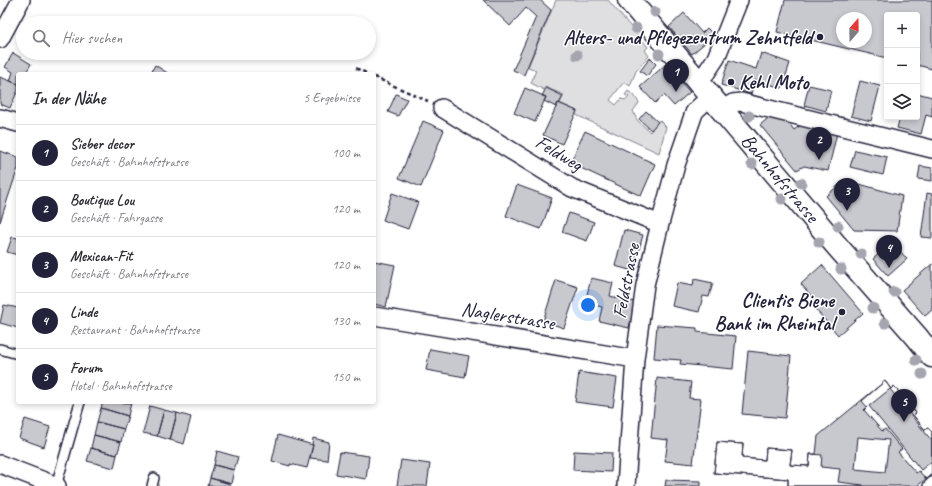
<!DOCTYPE html>
<html lang="de">
<head>
<meta charset="utf-8">
<style>
	body { margin:0; font-family:Caveat,sans-serif; background:#f7f7f7; color:#2b2b33 }
	.controls { position:absolute; right:12px; top:12px; display:grid; overflow:hidden; border-radius:4px; box-shadow:0 2px 6px #0003 }
	.controls button { width:36px; height:36px; display:grid; place-items:center; padding:0; border:0; border-bottom:1px solid #e1e1e2; background:#fff; color:#2b2b33; font:20px sans-serif }
	.compass { position:absolute; left:836px; top:12px; width:36px; height:36px; border-radius:50%; background:#fff; box-shadow:0 2px 6px #0003; rotate:20deg }
	.you { position:absolute; left:588px; top:305px; width:14px; height:14px; margin:-10px; border:3px solid #fff; border-radius:50%; background:#1a73e8; box-shadow:0 0 0 6px #1a73e833 }
	.badge { display:grid; place-items:center; width:26px; height:26px; border-radius:50%; background:#22223b; color:#fff; font-size:13px; font-weight:700 }
	.pin { position:absolute; translate:-50% -33px; filter:drop-shadow(0 1px 2px #0008) }
	.pin::after { content:''; position:absolute; top:21px; width:14px; height:12px; background:inherit; clip-path:polygon(0 0,100% 0,50% 100%) }
	.list { margin:0; padding:0; list-style:none }
	h2 { display:flex; justify-content:space-between; align-items:center; height:52px; margin:0; padding:0 16px; font-size:17px }
	h2 small { font-size:13px; font-weight:400; color:#7c7c81 }
	.list li { display:grid; grid-template-columns:26px 1fr auto; gap:12px; align-items:center; box-sizing:border-box; height:56px; padding:0 16px; border-top:1px solid #e1e1e2 }
	.list b { display:block; font-size:15px; white-space:nowrap }
	.list p { margin:0; font-size:13px; white-space:nowrap; color:#7c7c81 }
	.list em { font-size:13px; font-style:normal; color:#7c7c81 }
	.icon { flex:none; width:22px; height:22px; fill:none; stroke:currentColor; stroke-width:2; stroke-linecap:round; stroke-linejoin:round }
	.map { position:relative; flex:none; width:932px; height:486px; overflow:hidden }
	.search { position:absolute; background:#fff; box-shadow:0 2px 6px #0003; left:16px; top:16px; width:360px; height:44px; display:flex; align-items:center; gap:10px; box-sizing:border-box; padding:0 14px; border-radius:22px; color:#7c7c81; font-size:15px }
	.panel { position:absolute; background:#fff; box-shadow:0 2px 6px #0003; left:16px; top:72px; width:360px; height:332px; border-radius:4px }
	.map>svg:first-child { display:block }
	.green { fill:#dfdfe2; stroke:#80808e }
	.building { fill:#c8c8cf; stroke:#22223b; fill-rule:evenodd }
	.lines { fill:none; stroke-linecap:round; stroke-linejoin:round }
	.lane-casing { stroke:#22223b; stroke-width:12 }
	.street-casing { stroke:#22223b; stroke-width:20 }
	.secondary-casing { stroke:#22223b; stroke-width:25 }
	.path { stroke:#22223b; stroke-width:2.5; stroke-dasharray:4 3; stroke-linecap:butt }
	.lane { stroke:#fff; stroke-width:9 }
	.street { stroke:#fff; stroke-width:17 }
	.secondary { stroke:#fff; stroke-width:22 }
	.tree { fill:#a5a5af }
	.poi-dot { fill:#22223b; stroke:#fff; stroke-width:1.5 }
	.labels { text-anchor:middle; dominant-baseline:central; stroke-width:3; stroke-linejoin:round; paint-order:stroke }
	.poi-label { font-size:20px; font-weight:bold; fill:#22223b; stroke:#fff; text-anchor:end }
	.street-label { font-size:20px; fill:#22223b; stroke:#fff }
</style>
</head>
<body>
<div class="map">
<svg width="932" height="486" viewBox="0 0 932 486">
	<rect width="100%" height="100%" fill="#fff"/>
	<filter id="ink" filterUnits="userSpaceOnUse"><feTurbulence type="fractalNoise" baseFrequency=".025" numOctaves="2"/><feDisplacementMap in="SourceGraphic" scale="8" xChannelSelector="R" yChannelSelector="G"/><feConvolveMatrix kernelMatrix="1 2 1 2 8 2 1 2 1" color-interpolation-filters="sRGB"/></filter>
	<g filter="url(#ink)">
		<path class="green" d="M 556,0 L 608,0 L 648,47 L 645,50 L 649,56 L 636,71 L 630,86 L 624,82 L 610,100 L 616,105 L 621,99 L 626,100 L 629,97 L 625,95 L 628,91 L 634,95 L 639,103 L 633,111 L 637,120 L 650,132 L 659,120 L 666,127 L 659,153 L 576,115 L 577,111 L 560,103 L 564,95 L 545,87 L 544,90 L 531,83 L 536,70 L 528,67 Z"/>
		<path class="building" d="M 483,0 L 540,0 L 551,10 L 524,75 L 513,70 L 536,17 L 526,8 L 510,26 Z
			M 785,0 L 932,0 L 932,69 L 917,65 L 917,15 L 887,15 L 887,58 L 777,32 ZM 842,18 L 866,18 L 866,42 L 842,42 Z
			M 684,13 L 702,33 L 707,28 L 714,35 L 692,54 L 669,27 Z
			M 13,53 L 31,64 L 25,74 L 18,74 L 18,84 L 10,81 L 13,72 L 5,67 Z
			M 761,53 L 790,63 L 782,88 L 755,80 L 751,94 L 721,85 L 729,60 L 756,69 Z
			M 650,58 L 656,64 L 647,76 L 640,71 Z
			M 155,65 L 169,74 L 150,74 Z
			M 665,65 L 690,92 L 674,106 L 664,95 L 655,103 L 640,87 Z
			M 0,77 L 18,84 L 18,90 L 10,108 L 0,104 Z
			M 860,81 L 880,86 L 871,121 L 851,116 Z
			M 809,85 L 831,90 L 826,111 L 804,105 Z
			M 525,88 L 546,97 L 535,122 L 514,113 Z
			M 546,88 L 563,96 L 559,104 L 558,103 L 556,107 L 544,101 L 546,97 L 542,96 Z
			M 917,93 L 932,97 L 932,117 L 926,115 L 921,134 L 897,128 L 900,117 L 917,117 Z
			M 396,94 L 407,99 L 398,116 L 388,112 Z
			M 558,103 L 577,111 L 562,144 L 543,135 Z
			M 646,111 L 658,122 L 651,130 L 639,119 Z
			M 772,115 L 788,122 L 794,130 L 801,125 L 837,133 L 828,171 L 804,166 L 797,170 L 760,125 Z
			M 423,121 L 444,130 L 421,187 L 399,178 Z
			M 585,131 L 655,164 L 641,196 L 570,163 Z
			M 855,150 L 887,157 L 883,175 L 850,167 Z
			M 0,151 L 18,157 L 18,168 L 0,222 Z
			M 920,166 L 932,168 L 932,181 L 918,179 Z
			M 845,180 L 902,196 L 897,231 L 854,230 L 826,196 Z
			M 517,185 L 552,198 L 541,229 L 506,216 Z
			M 392,193 L 418,202 L 408,229 L 383,220 Z
			M 927,193 L 932,194 L 932,238 L 921,237 Z
			M 569,213 L 594,222 L 587,241 L 562,232 Z
			M 624,230 L 643,235 L 633,271 L 615,266 Z
			M 12,237 L 18,238 L 18,255 L 7,252 Z
			M 892,242 L 907,259 L 888,276 L 873,259 Z
			M 374,261 L 395,265 L 386,307 L 374,304 Z
			M 932,264 L 932,310 L 925,316 L 902,290 Z
			M 822,265 L 863,313 L 838,335 L 810,303 L 814,299 L 801,284 Z
			M 591,278 L 613,283 L 610,296 L 635,302 L 629,328 L 599,321 L 602,307 L 585,303 Z
			M 694,279 L 713,283 L 709,297 L 703,296 L 699,312 L 672,306 L 677,283 L 693,286 Z
			M 556,280 L 578,287 L 564,328 L 543,321 Z
			M 4,305 L 18,308 L 18,328 L 0,323 Z
			M 657,325 L 697,328 L 697,332 L 736,336 L 733,369 L 680,364 L 681,360 L 654,358 Z
			M 430,349 L 469,356 L 465,377 L 426,370 Z
			M 748,351 L 791,356 L 785,418 L 742,414 Z
			M 579,372 L 617,378 L 613,407 L 575,402 Z
			M 657,378 L 691,382 L 689,398 L 701,399 L 693,464 L 665,461 L 668,440 L 651,438 Z
			M 885,381 L 891,389 L 894,386 L 916,413 L 913,415 L 925,430 L 928,428 L 932,432 L 932,474 L 917,486 L 788,486 L 788,479 L 714,473 L 717,442 L 743,444 L 742,458 L 765,460 L 766,448 L 792,450 L 790,465 L 809,466 L 810,454 L 816,454 L 818,436 ZM 858,437 L 889,440 L 885,472 L 855,469 Z
			M 885,381 L 891,389 L 894,386 L 916,413 L 913,415 L 925,430 L 928,428 L 932,432 L 932,474 L 926,479 L 919,471 L 916,473 L 898,452 L 902,449 L 885,429 L 882,431 L 864,410 L 867,407 L 862,401 Z
			M 890,389 L 932,441 L 932,461 L 921,470 L 869,406 Z
			M 103,402 L 131,403 L 128,416 L 101,408 Z
			M 150,406 L 164,410 L 157,436 L 143,433 Z
			M 101,408 L 128,416 L 124,429 L 97,422 Z
			M 164,410 L 177,413 L 170,440 L 157,436 Z
			M 177,413 L 191,417 L 184,444 L 170,440 Z
			M 25,419 L 50,427 L 44,447 L 19,438 Z
			M 97,422 L 124,429 L 121,442 L 94,435 Z
			M 94,435 L 121,442 L 117,455 L 91,448 Z
			M 278,435 L 313,445 L 307,468 L 290,464 L 290,466 L 272,461 Z
			M 313,438 L 329,442 L 327,460 L 310,458 L 313,445 L 312,444 Z
			M 717,442 L 743,444 L 742,458 L 765,460 L 766,448 L 792,450 L 790,465 L 809,466 L 810,454 L 822,455 L 821,467 L 840,469 L 838,482 L 863,485 L 863,486 L 788,486 L 788,479 L 714,473 Z
			M 91,448 L 117,455 L 114,468 L 87,461 Z
			M 217,451 L 238,457 L 234,470 L 214,465 Z
			M 574,451 L 612,453 L 611,472 L 573,470 Z
			M 340,452 L 369,456 L 366,479 L 336,474 Z
			M 401,460 L 430,464 L 427,486 L 397,486 Z
			M 214,465 L 234,470 L 231,484 L 210,478 Z
			M 210,478 L 231,484 L 230,486 L 208,486 Z
			M 666,480 L 701,481 L 701,486 L 665,486 Z"/>
		<g class="lines">
			<defs>
				<path id="lane" d="M 0,349 L 18,354
					M 56,486 L 80,402
					M 152,486 L 154,478
					M 928,486 L 932,482"/>
				<path id="street" d="M 0,39 L 21,0
					M 696,80 L 706,73 L 716,58 L 739,0
					M 442,108 L 572,188 L 660,224
					M 722,109 L 733,103 L 741,102 L 932,149
					M 0,118 L 18,123
					M 374,316 L 635,359
					M 0,464 L 57,486
					M 626,486 L 635,359 L 645,285 L 660,224 L 676,165 L 694,113 L 696,110 L 711,96"/>
				<path id="secondary" d="M 629,0 L 836,245 L 917,337 L 932,356"/>
			</defs>
			<use href="#lane" class="lane-casing"/>
			<use href="#street" class="street-casing"/>
			<use href="#secondary" class="secondary-casing"/>
			<path class="path" d="M 356,68 L 368,74
				M 374,77 L 428,101"/>
			<use href="#lane" class="lane"/>
			<use href="#street" class="street"/>
			<use href="#secondary" class="secondary"/>
		</g>
		<g class="tree">
			<circle cx="655" cy="12" r="5.5"/>
			<circle cx="636" cy="28" r="5.5"/>
			<circle cx="659" cy="54" r="5.5"/>
			<circle cx="577" cy="55" r="5.5"/>
			<circle cx="749" cy="116" r="5.5"/>
			<circle cx="752" cy="164" r="5.5"/>
			<circle cx="801" cy="183" r="5.5"/>
			<circle cx="782" cy="199" r="5.5"/>
			<circle cx="838" cy="226" r="5.5"/>
			<circle cx="819" cy="242" r="5.5"/>
			<circle cx="861" cy="254" r="5.5"/>
			<circle cx="841" cy="269" r="5.5"/>
			<circle cx="894" cy="292" r="5.5"/>
			<circle cx="873" cy="308" r="5.5"/>
			<circle cx="885" cy="323" r="5.5"/>
			<circle cx="916" cy="360" r="5.5"/>
			<circle cx="922" cy="374" r="5.5"/>
		</g>
	</g>
	<g class="poi-dot">
		<circle cx="820" cy="37" r="4"/>
		<circle cx="731" cy="82" r="4"/>
		<circle cx="842" cy="312" r="4"/>
	</g>
	<g class="labels">
		<g class="poi-label">
			<text x="812" y="37">Alters- und Pflegezentrum Zehntfeld</text>
			<text x="739" y="82" text-anchor="start">Kehl Moto</text>
			<text x="834" y="300">Clientis Biene<tspan x="834" dy="23">Bank im Rheintal</tspan></text>
		</g>
		<g class="street-label">
			<text transform="translate(559 153) rotate(31)">Feldweg</text>
			<text transform="translate(780 178) rotate(50)">Bahnhofstrasse</text>
			<text transform="translate(626 281) rotate(-79)">Feldstrasse</text>
			<text transform="translate(508 316) rotate(9)">Naglerstrasse</text>
		</g>
	</g>
</svg>
<div class="controls">
<button>+</button>
<button>−</button>
<button><svg class="icon" aria-label="layers" viewBox="0 0 24 24"><path d="M12 4l9 5-9 5-9-5zM3 14l9 5 9-5"/></svg></button>
</div>
<svg class="compass" viewBox="-18 -18 36 36"><path d="M0-13l5 13h-10z" fill="#e53935"/><path d="M0 13l5-13h-10z" fill="#7c7c81"/></svg>
<div class="you"></div>
<div class="pin badge" style="left:676px;top:92px">1</div>
<div class="pin badge" style="left:819px;top:160px">2</div>
<div class="pin badge" style="left:847px;top:211px">3</div>
<div class="pin badge" style="left:889px;top:268px">4</div>
<div class="pin badge" style="left:904px;top:422px">5</div>
<div class="search"><svg class="icon" aria-label="search" viewBox="0 0 24 24"><circle cx="10" cy="10" r="6"/><path d="M15 15l6 6"/></svg>Hier suchen</div>
<section class="panel">
<h2>In der Nähe<small>5 Ergebnisse</small></h2>
<ul class="list">
<li><span class="badge">1</span><div><b>Sieber decor</b><p>Geschäft · Bahnhofstrasse</p></div><em>100 m</em></li>
<li><span class="badge">2</span><div><b>Boutique Lou</b><p>Geschäft · Fahrgasse</p></div><em>120 m</em></li>
<li><span class="badge">3</span><div><b>Mexican-Fit</b><p>Geschäft · Bahnhofstrasse</p></div><em>120 m</em></li>
<li><span class="badge">4</span><div><b>Linde</b><p>Restaurant · Bahnhofstrasse</p></div><em>130 m</em></li>
<li><span class="badge">5</span><div><b>Forum</b><p>Hotel · Bahnhofstrasse</p></div><em>150 m</em></li>
</ul>
</section>
</div>
</body>
</html>
